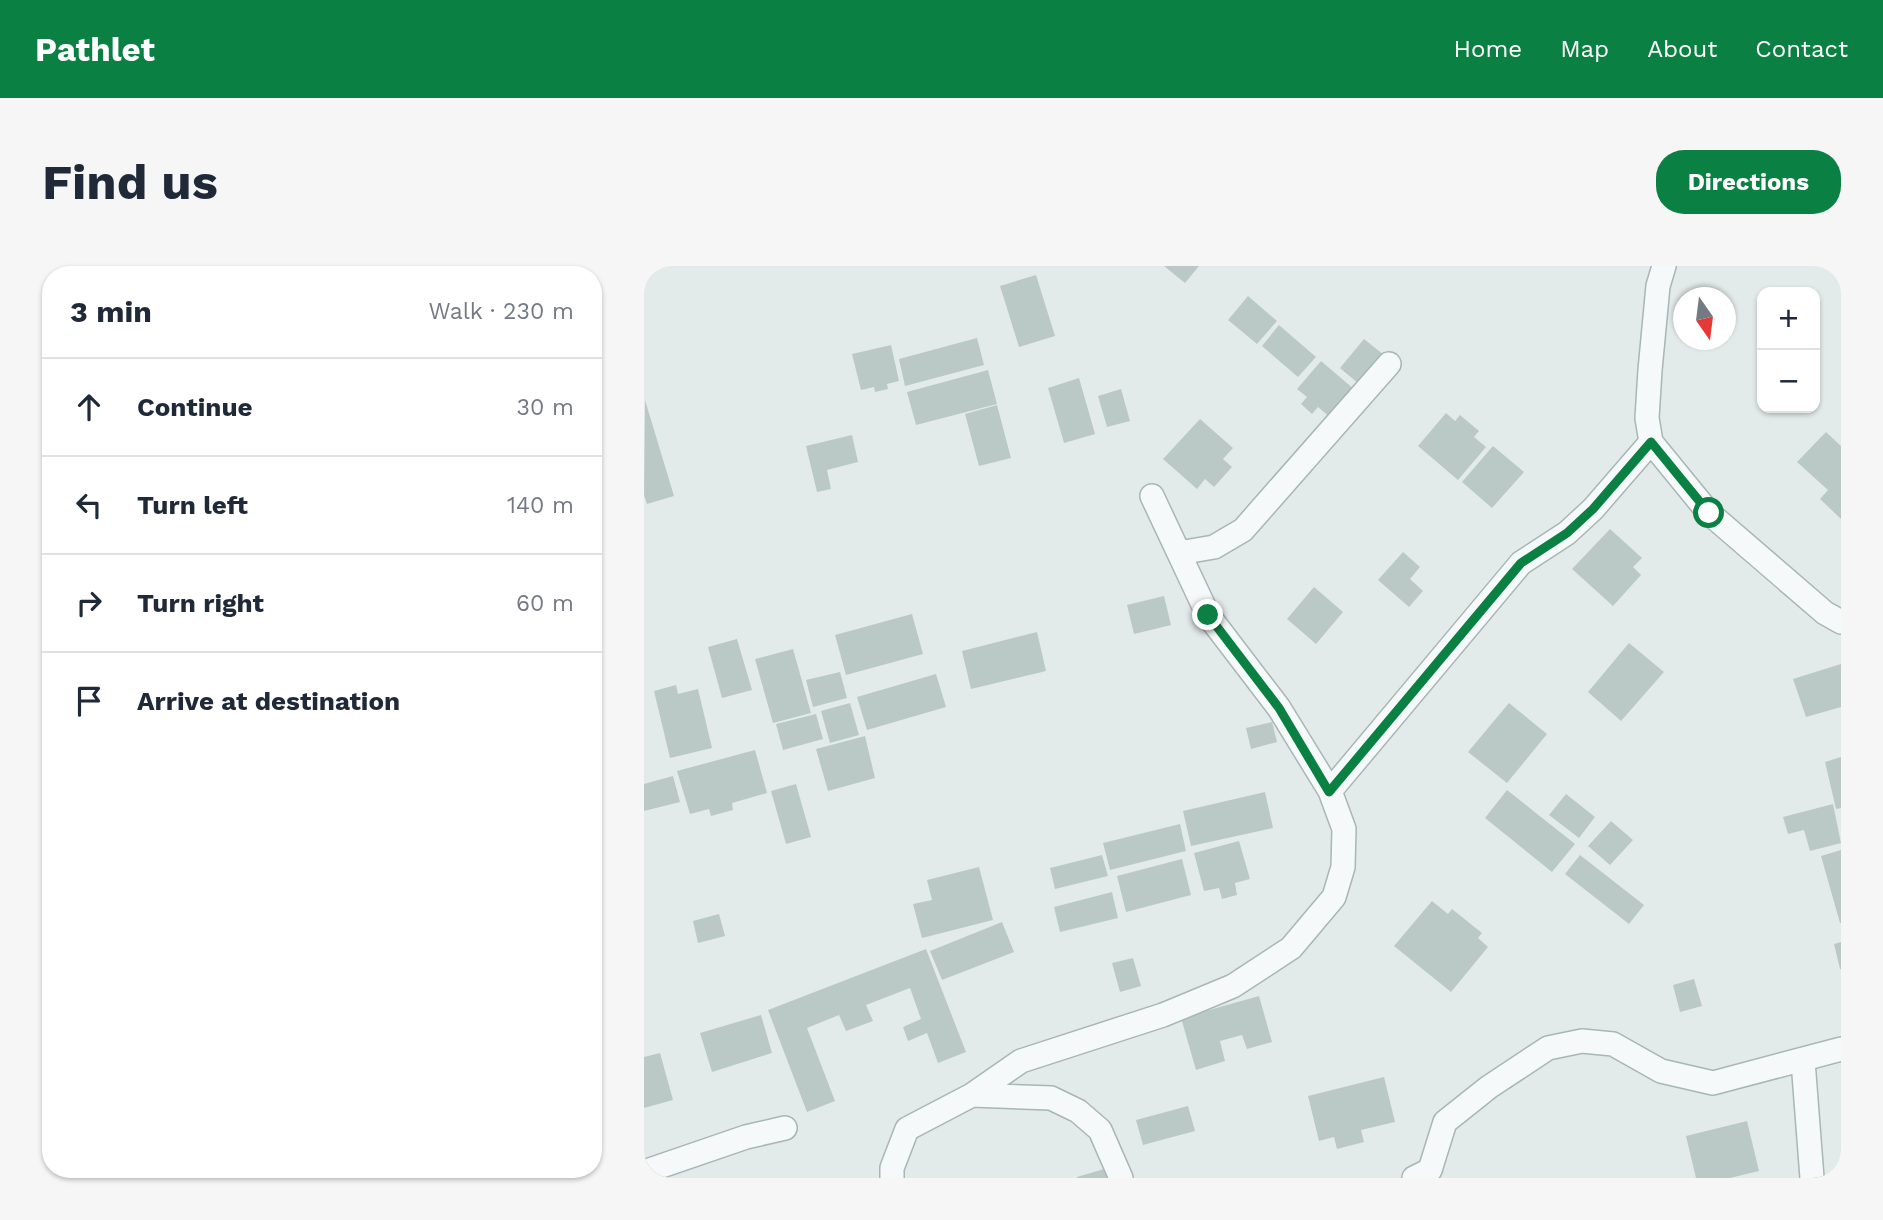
<!DOCTYPE html>
<html lang="en">
<head>
<meta charset="utf-8">
<style>
	body { margin:0; font-family:"Work Sans",sans-serif; background:#f6f6f7; color:#1f2937 }
	.controls { position:absolute; right:21px; top:21px; display:grid; overflow:hidden; border-radius:14px; box-shadow:0 2px 5px #0004 }
	.controls button { width:63px; height:63px; display:grid; place-items:center; padding:0; border:0; border-bottom:2px solid #e0e1e3; background:#fff; color:#1f2937; font:35px sans-serif }
	.compass { position:absolute; left:1029px; top:21px; width:63px; height:63px; border-radius:50%; background:#fff; box-shadow:0 2px 5px #0004; rotate:166deg }
	.stop { position:absolute; width:21px; height:21px; margin:-16px; border:5px solid #0b8043; border-radius:50%; background:#fff }
	.stop.end { background:#0b8043; border-color:#fff; box-shadow:0 2px 7px #0008 }
	.list { margin:0; padding:0; list-style:none }
	h2 { display:flex; justify-content:space-between; align-items:center; height:91px; margin:0; padding:0 28px; font-size:30px }
	h2 small { font-size:23px; font-weight:400; color:#747a83 }
	.list li { display:grid; grid-template-columns:46px 1fr auto; gap:21px; align-items:center; box-sizing:border-box; height:98px; padding:0 28px; border-top:2px solid #e0e1e3 }
	.list b { display:block; font-size:26px; white-space:nowrap }
	.list em { font-size:23px; font-style:normal; color:#747a83 }
	.icon { flex:none; width:38px; height:38px; fill:none; stroke:currentColor; stroke-width:2; stroke-linecap:round; stroke-linejoin:round }
	.map { position:relative; flex:none; width:1197px; height:912px; overflow:hidden; border-radius:28px }
	header { display:flex; align-items:center; gap:42px; box-sizing:border-box; height:98px; padding:0 35px; background:#0b8043; color:#fff }
	header strong { font-size:33px }
	nav { display:flex; gap:38px; margin-inline-start:auto; font-size:24px }
	.intro { display:flex; align-items:center; justify-content:space-between; box-sizing:border-box; height:168px; padding:0 42px }
	h1 { margin:0; font-size:49px }
	.button { padding:18px 32px; border-radius:28px; background:#0b8043; color:#fff; font-size:24px; font-weight:700 }
	main { display:flex; gap:42px; padding:0 42px }
	aside { flex:1; background:#fff; border-radius:28px; box-shadow:0 2px 5px #0004 }
	.map>svg:first-child { display:block }
	.building { fill:#bac9c6 }
	.lines { fill:none; stroke-linecap:round; stroke-linejoin:round }
	.street-casing { stroke:#a8b6b4; stroke-width:26 }
	.street { stroke:#f6f9f9; stroke-width:23 }
	.route { stroke:#0b8043; stroke-width:9 }
</style>
</head>
<body>
<header>
<strong>Pathlet</strong>
<nav><a>Home</a><a>Map</a><a>About</a><a>Contact</a></nav>
</header>
<div class="intro"><h1>Find us</h1><a class="button">Directions</a></div>
<main>
<aside>
<h2>3 min<small>Walk · 230 m</small></h2>
<ul class="list">
<li><svg class="icon" aria-label="ahead" viewBox="0 0 24 24"><path d="M12 20V5M6 11l6-6 6 6"/></svg><div><b>Continue</b></div><em>30 m</em></li>
<li><svg class="icon" aria-label="left" viewBox="0 0 24 24"><path d="M17 20v-9H6M10 6l-5 5 5 5"/></svg><div><b>Turn left</b></div><em>140 m</em></li>
<li><svg class="icon" aria-label="right" viewBox="0 0 24 24"><path d="M7 20v-9h11M14 6l5 5-5 5"/></svg><div><b>Turn right</b></div><em>60 m</em></li>
<li><svg class="icon" aria-label="arrive" viewBox="0 0 24 24"><path d="M6 21V4h12l-3 4 3 4H6"/></svg><div><b>Arrive at destination</b></div></li>
</ul>
</aside>
<div class="map">
<svg width="1197" height="912" viewBox="0 0 1197 912">
	<rect width="100%" height="100%" fill="#e3ebea"/>
	<path class="building" d="M 520,0 L 555,0 L 541,17 Z
		M 392,9 L 411,70 L 375,81 L 356,20 Z
		M 604,30 L 633,55 L 613,78 L 584,54 Z
		M 635,59 L 672,91 L 654,111 L 618,80 Z
		M 333,72 L 340,99 L 261,120 L 255,93 Z
		M 720,73 L 745,93 L 721,123 L 696,102 Z
		M 247,79 L 255,115 L 243,118 L 244,123 L 231,126 L 230,121 L 217,124 L 208,88 Z
		M 677,95 L 711,124 L 687,152 L 674,141 L 668,148 L 657,138 L 663,131 L 653,123 Z
		M 344,104 L 353,138 L 272,159 L 263,126 Z
		M 435,112 L 451,168 L 420,177 L 404,122 Z
		M 477,123 L 486,155 L 463,161 L 454,130 Z
		M 1,134 L 30,230 L 3,238 L 0,229 Z
		M 353,139 L 367,192 L 335,200 L 321,148 Z
		M 802,147 L 811,155 L 816,149 L 835,165 L 830,171 L 842,181 L 814,214 L 774,180 Z
		M 556,153 L 589,182 L 579,193 L 588,201 L 570,221 L 561,213 L 553,223 L 519,193 Z
		M 1182,166 L 1197,180 L 1197,253 L 1176,233 L 1184,224 L 1153,196 Z
		M 208,169 L 214,196 L 183,204 L 187,223 L 173,226 L 162,180 Z
		M 849,180 L 880,206 L 848,242 L 818,216 Z
		M 966,263 L 998,292 L 989,301 L 997,309 L 969,340 L 928,303 Z
		M 759,286 L 776,301 L 766,313 L 779,325 L 765,341 L 734,314 Z
		M 670,321 L 699,346 L 672,378 L 643,353 Z
		M 520,330 L 527,359 L 490,368 L 483,339 Z
		M 268,348 L 279,388 L 202,409 L 191,369 Z
		M 393,366 L 402,405 L 327,423 L 318,385 Z
		M 93,373 L 108,424 L 78,432 L 64,381 Z
		M 985,377 L 1020,406 L 977,455 L 944,426 Z
		M 149,383 L 167,447 L 129,457 L 111,393 Z
		M 1197,398 L 1197,441 L 1162,451 L 1149,413 Z
		M 196,406 L 203,432 L 169,441 L 162,414 Z
		M 292,408 L 302,441 L 223,464 L 213,431 Z
		M 32,419 L 34,428 L 54,423 L 68,482 L 26,492 L 10,425 Z
		M 206,437 L 215,469 L 186,477 L 177,445 Z
		M 865,437 L 903,468 L 863,517 L 824,486 Z
		M 172,448 L 179,473 L 139,484 L 132,458 Z
		M 628,456 L 633,476 L 607,483 L 602,462 Z
		M 221,470 L 231,512 L 184,525 L 172,483 Z
		M 111,484 L 123,527 L 88,537 L 89,544 L 67,550 L 65,543 L 46,548 L 33,505 Z
		M 1197,491 L 1197,542 L 1192,543 L 1181,496 Z
		M 29,510 L 36,536 L 0,545 L 0,518 Z
		M 152,518 L 167,571 L 142,578 L 127,525 Z
		M 863,524 L 931,578 L 908,606 L 841,552 Z
		M 621,526 L 629,562 L 547,580 L 539,545 Z
		M 922,528 L 951,551 L 935,572 L 905,549 Z
		M 1189,538 L 1197,577 L 1166,585 L 1160,564 L 1144,568 L 1139,551 Z
		M 967,555 L 989,574 L 966,599 L 944,580 Z
		M 536,558 L 542,585 L 466,604 L 459,577 Z
		M 595,575 L 606,613 L 591,617 L 593,629 L 578,633 L 575,622 L 560,625 L 550,587 Z
		M 1197,584 L 1197,657 L 1196,657 L 1177,590 Z
		M 458,589 L 464,610 L 411,623 L 406,602 Z
		M 936,589 L 1000,639 L 985,658 L 921,608 Z
		M 538,593 L 547,629 L 482,646 L 473,610 Z
		M 335,601 L 349,654 L 278,672 L 269,638 L 288,634 L 283,614 Z
		M 468,626 L 474,652 L 416,666 L 410,641 Z
		M 788,635 L 804,648 L 808,643 L 838,667 L 834,672 L 844,681 L 807,726 L 750,680 Z
		M 75,648 L 81,670 L 54,677 L 49,655 Z
		M 358,656 L 370,686 L 298,714 L 286,685 Z
		M 1197,676 L 1197,703 L 1196,703 L 1190,678 Z
		M 282,683 L 322,786 L 294,797 L 283,767 L 264,775 L 259,761 L 277,753 L 266,722 L 222,739 L 229,755 L 202,765 L 195,749 L 163,762 L 191,835 L 163,846 L 124,744 Z
		M 489,692 L 497,720 L 476,726 L 468,697 Z
		M 1050,713 L 1058,740 L 1036,746 L 1029,719 Z
		M 615,730 L 628,776 L 603,783 L 598,769 L 576,775 L 581,795 L 552,804 L 537,752 Z
		M 117,749 L 128,787 L 68,806 L 56,767 Z
		M 16,787 L 29,834 L 0,842 L 0,791 Z
		M 740,811 L 751,856 L 717,864 L 720,876 L 693,883 L 690,871 L 675,875 L 664,830 Z
		M 544,840 L 551,865 L 499,879 L 492,854 Z
		M 1103,855 L 1115,905 L 1086,912 L 1052,912 L 1042,870 Z
		M 460,903 L 463,912 L 433,912 L 433,911 Z"/>
	<g class="lines">
		<defs>
			<path id="street" d="M 1020,0 L 1014,20 L 1006,104 L 1003,152 L 1007,176 L 1065,247 L 1181,347 L 1197,356
				M 535,287 L 570,281 L 599,264 L 745,98
				M 686,525 L 877,297 L 923,267 L 949,243 L 1007,176
				M 1159,795 L 1168,912
				M 328,829 L 377,795 L 519,749 L 589,720 L 647,682 L 690,631 L 699,601 L 700,563 L 686,525 L 635,442 L 564,349 L 508,230
				M 0,906 L 102,871 L 141,862
				M 248,912 L 248,902 L 263,863 L 328,829 L 407,832 L 434,845 L 456,864 L 477,912
				M 770,912 L 786,904 L 801,856 L 845,821 L 904,782 L 938,775 L 969,778 L 1017,805 L 1069,817 L 1197,783"/>
		</defs>
		<use href="#street" class="street-casing"/>
		<use href="#street" class="street"/>
	</g>
	<g class="lines">
		<path class="route" d="M 564,349 L 635,442 L 685,526 L 877,297 L 923,267 L 949,243 L 1007,176 L 1065,247"/>
	</g>
</svg>
<div class="controls">
<button>+</button>
<button>−</button>
</div>
<svg class="compass" viewBox="-18 -18 36 36"><path d="M0-13l5 13h-10z" fill="#e53935"/><path d="M0 13l5-13h-10z" fill="#747a83"/></svg>
<div class="stop" style="left:1065px;top:247px"></div>
<div class="stop end" style="left:564px;top:349px"></div>
</div>
</main>
</body>
</html>
